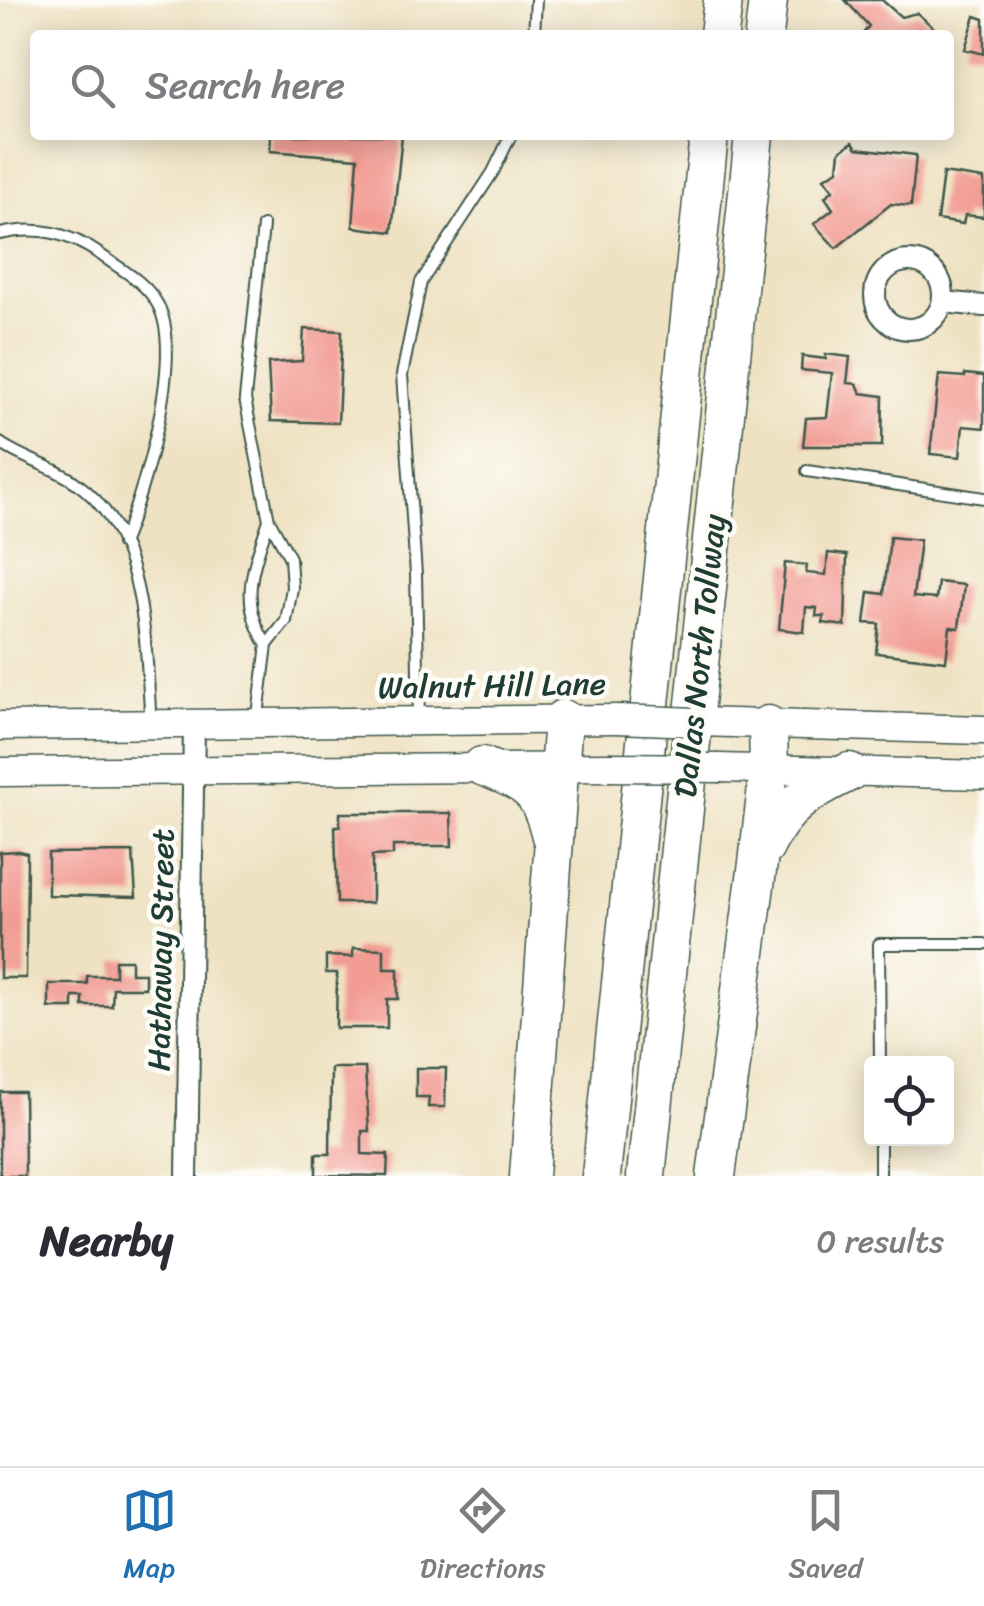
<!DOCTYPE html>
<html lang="en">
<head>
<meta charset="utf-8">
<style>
	body { margin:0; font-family:Sriracha,sans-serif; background:#f2f2f3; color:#2b2b33 }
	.controls { position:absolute; right:30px; bottom:30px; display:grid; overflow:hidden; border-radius:10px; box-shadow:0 5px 25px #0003 }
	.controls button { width:90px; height:90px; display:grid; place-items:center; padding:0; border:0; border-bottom:2px solid #e1e1e2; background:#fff; color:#2b2b33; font:50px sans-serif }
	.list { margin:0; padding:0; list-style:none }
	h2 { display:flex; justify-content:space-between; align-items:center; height:130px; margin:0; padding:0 40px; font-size:42px }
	h2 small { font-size:32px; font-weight:400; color:#7c7c81 }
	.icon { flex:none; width:55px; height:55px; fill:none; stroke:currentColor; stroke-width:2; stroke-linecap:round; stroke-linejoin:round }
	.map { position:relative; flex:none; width:984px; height:1176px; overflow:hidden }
	.search { position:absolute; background:#fff; box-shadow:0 5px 25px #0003; left:30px; right:30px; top:30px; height:110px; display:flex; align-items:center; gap:25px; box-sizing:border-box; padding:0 35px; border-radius:10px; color:#7c7c81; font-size:38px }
	.sheet { height:290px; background:#fff }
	nav { display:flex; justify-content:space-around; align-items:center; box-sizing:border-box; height:140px; border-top:2px solid #e1e1e2; background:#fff; font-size:28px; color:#7c7c81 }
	nav a { display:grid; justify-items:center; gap:5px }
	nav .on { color:#1f6fb2 }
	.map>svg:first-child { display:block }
	.building { fill:#f29c94 }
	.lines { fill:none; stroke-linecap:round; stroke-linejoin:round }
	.lane-casing { stroke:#3e5649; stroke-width:14 }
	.street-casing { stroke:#3e5649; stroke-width:24 }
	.secondary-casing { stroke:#3e5649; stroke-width:31 }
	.highway-casing { stroke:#3e5649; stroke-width:41 }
	.lane { stroke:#fff; stroke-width:10 }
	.street { stroke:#fff; stroke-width:20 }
	.secondary { stroke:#fff; stroke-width:28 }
	.highway { stroke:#fff; stroke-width:38 }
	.secondary-bridge-casing { stroke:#3e5649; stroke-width:31; stroke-linecap:butt }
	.secondary-bridge { stroke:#fff; stroke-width:28 }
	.labels { text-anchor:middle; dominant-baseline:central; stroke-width:9; stroke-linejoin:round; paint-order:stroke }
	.street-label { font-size:32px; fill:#1f3d34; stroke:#fdfcf7 }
</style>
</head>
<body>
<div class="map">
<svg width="984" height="1176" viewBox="0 0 984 1176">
	<rect width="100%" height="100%" fill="#fdfcf7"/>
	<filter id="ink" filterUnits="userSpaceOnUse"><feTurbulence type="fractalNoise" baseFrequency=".01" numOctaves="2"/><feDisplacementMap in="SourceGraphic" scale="20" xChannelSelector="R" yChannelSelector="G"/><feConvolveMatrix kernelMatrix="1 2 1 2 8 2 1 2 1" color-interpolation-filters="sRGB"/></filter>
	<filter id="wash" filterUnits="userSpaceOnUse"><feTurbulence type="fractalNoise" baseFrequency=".0048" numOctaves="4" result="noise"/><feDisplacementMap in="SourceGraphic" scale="40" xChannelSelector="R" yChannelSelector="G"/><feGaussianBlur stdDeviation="2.25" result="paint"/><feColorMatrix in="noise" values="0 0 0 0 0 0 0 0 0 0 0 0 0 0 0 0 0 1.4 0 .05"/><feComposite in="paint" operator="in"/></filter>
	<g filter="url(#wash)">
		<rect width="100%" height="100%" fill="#efe2c3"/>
		<g id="blocks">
			<path class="building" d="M 845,0 L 882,0 L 901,17 L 917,13 L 942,35 L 862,35 L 869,26 Z
				M 975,16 L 984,19 L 984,54 L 965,49 Z
				M 271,135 L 402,135 L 392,232 L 353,227 L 358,158 L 270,151 Z
				M 853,142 L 857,148 L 916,155 L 911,206 L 891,204 L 836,248 L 814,224 L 833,209 L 825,197 L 833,190 L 824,178 L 838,170 L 840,151 Z
				M 943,173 L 984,179 L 984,217 L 965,215 L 963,224 L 937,220 Z
				M 304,329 L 342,331 L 338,423 L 271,421 L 268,363 L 302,361 Z
				M 826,354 L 850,357 L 847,383 L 857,384 L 861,393 L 883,396 L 882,446 L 803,446 L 806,418 L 827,417 L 832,373 L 801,370 L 802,356 L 826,359 Z
				M 965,374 L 984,376 L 984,428 L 963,426 L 960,457 L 930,454 L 939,375 L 965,377 Z
				M 890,537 L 920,540 L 913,597 L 936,599 L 938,582 L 964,585 L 959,628 L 950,627 L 946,661 L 876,653 L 879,624 L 865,623 L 869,592 L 884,594 Z
				M 828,553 L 847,555 L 845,626 L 823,623 L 824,616 L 816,616 L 817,608 L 806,607 L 804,632 L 779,629 L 785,563 L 807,565 L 806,573 L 826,575 Z
				M 340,813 L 451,813 L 452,846 L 393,846 L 393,855 L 372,856 L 372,903 L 337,903 L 335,826 L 340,826 Z
				M 19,851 L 27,853 L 26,978 L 0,978 L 0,852 Z
				M 133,852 L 136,897 L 48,895 L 48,853 Z
				M 353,948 L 384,949 L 384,969 L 398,969 L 398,999 L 387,999 L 387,1028 L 336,1028 L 337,973 L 326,973 L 326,956 L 353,957 Z
				M 115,960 L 131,960 L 131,973 L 145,973 L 145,988 L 113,988 L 112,1006 L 83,1006 L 83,997 L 73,997 L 73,1008 L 49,1008 L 49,984 L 87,984 L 87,976 L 115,976 Z
				M 331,1068 L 365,1068 L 369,1131 L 362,1131 L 362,1154 L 388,1155 L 387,1176 L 316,1175 L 316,1154 L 330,1154 Z
				M 416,1068 L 446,1068 L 445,1107 L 428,1107 L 429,1097 L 416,1097 Z
				M 0,1092 L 24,1092 L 25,1176 L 0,1176 Z"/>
		</g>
	</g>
	<g filter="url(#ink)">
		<use href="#blocks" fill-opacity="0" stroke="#3e5649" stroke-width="2.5"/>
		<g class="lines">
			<defs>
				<path id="lane" d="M 534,35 L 536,0
					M 0,234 C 39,225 69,233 101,255 C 122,270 146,282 158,305 C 185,356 143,493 122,544
					M 0,443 C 23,459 52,466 75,482 C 148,532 145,646 151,724
					M 807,471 L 984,498
					M 267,645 C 238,600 253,568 269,520
					M 419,720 L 416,574 L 402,375 L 421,282 L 493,172 L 511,135
					M 257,723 L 267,645 L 286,621 L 292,588 L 290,558 L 269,520 L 245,399 L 263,226
					M 880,1064 L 879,944 L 984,944
					M 880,1138 L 880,1176"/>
				<path id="street" d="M875 295a34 34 0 1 1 68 0a34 34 0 1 1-68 0Z
					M 943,302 L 984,306
					M 187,1176 L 194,725"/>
				<path id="secondary" d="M 698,722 L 984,730
					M 0,726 L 616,719
					M 720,768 L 984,775
					M 0,772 L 609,767"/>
				<path id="highway" d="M 719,35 L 723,0
					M 764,35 L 768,0
					M 482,766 C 527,784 539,787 551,836
					M 765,847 C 783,806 810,791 849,772
					M 529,1176 L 563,719
					M 601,1176 L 709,135
					M 646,1176 L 754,135
					M 716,1176 L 758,863 L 769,770 L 768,725"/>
			</defs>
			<use href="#lane" class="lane-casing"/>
			<use href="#street" class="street-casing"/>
			<use href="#secondary" class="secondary-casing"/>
			<use href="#highway" class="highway-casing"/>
			<use href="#lane" class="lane"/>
			<use href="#street" class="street"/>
			<use href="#secondary" class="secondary"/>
			<use href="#highway" class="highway"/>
			<defs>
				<path id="secondary-bridge" d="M 616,719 L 698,722
					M 609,767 L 720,768"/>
			</defs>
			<use href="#secondary-bridge" class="secondary-bridge-casing"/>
			<use href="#secondary-bridge" class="secondary-bridge"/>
		</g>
	</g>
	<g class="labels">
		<g class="street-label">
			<text transform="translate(700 656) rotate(-84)">Dallas North Tollway</text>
			<text transform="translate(492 686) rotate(-1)">Walnut Hill Lane</text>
			<text transform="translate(161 950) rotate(-89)">Hathaway Street</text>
		</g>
	</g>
</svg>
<div class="controls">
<button><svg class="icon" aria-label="locate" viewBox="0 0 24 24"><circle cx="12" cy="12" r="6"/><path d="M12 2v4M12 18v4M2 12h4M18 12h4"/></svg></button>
</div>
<div class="search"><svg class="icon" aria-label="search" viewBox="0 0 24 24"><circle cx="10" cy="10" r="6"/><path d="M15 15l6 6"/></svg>Search here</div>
</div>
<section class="sheet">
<h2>Nearby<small>0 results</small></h2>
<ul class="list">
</ul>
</section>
<nav>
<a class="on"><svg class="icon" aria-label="map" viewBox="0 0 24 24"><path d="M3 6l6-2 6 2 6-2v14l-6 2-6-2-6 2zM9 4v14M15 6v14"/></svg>Map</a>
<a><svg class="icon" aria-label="directions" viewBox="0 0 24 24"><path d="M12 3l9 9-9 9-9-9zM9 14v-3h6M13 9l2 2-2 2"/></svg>Directions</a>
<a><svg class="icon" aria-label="saved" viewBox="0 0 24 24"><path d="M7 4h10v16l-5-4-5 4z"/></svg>Saved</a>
</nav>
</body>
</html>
